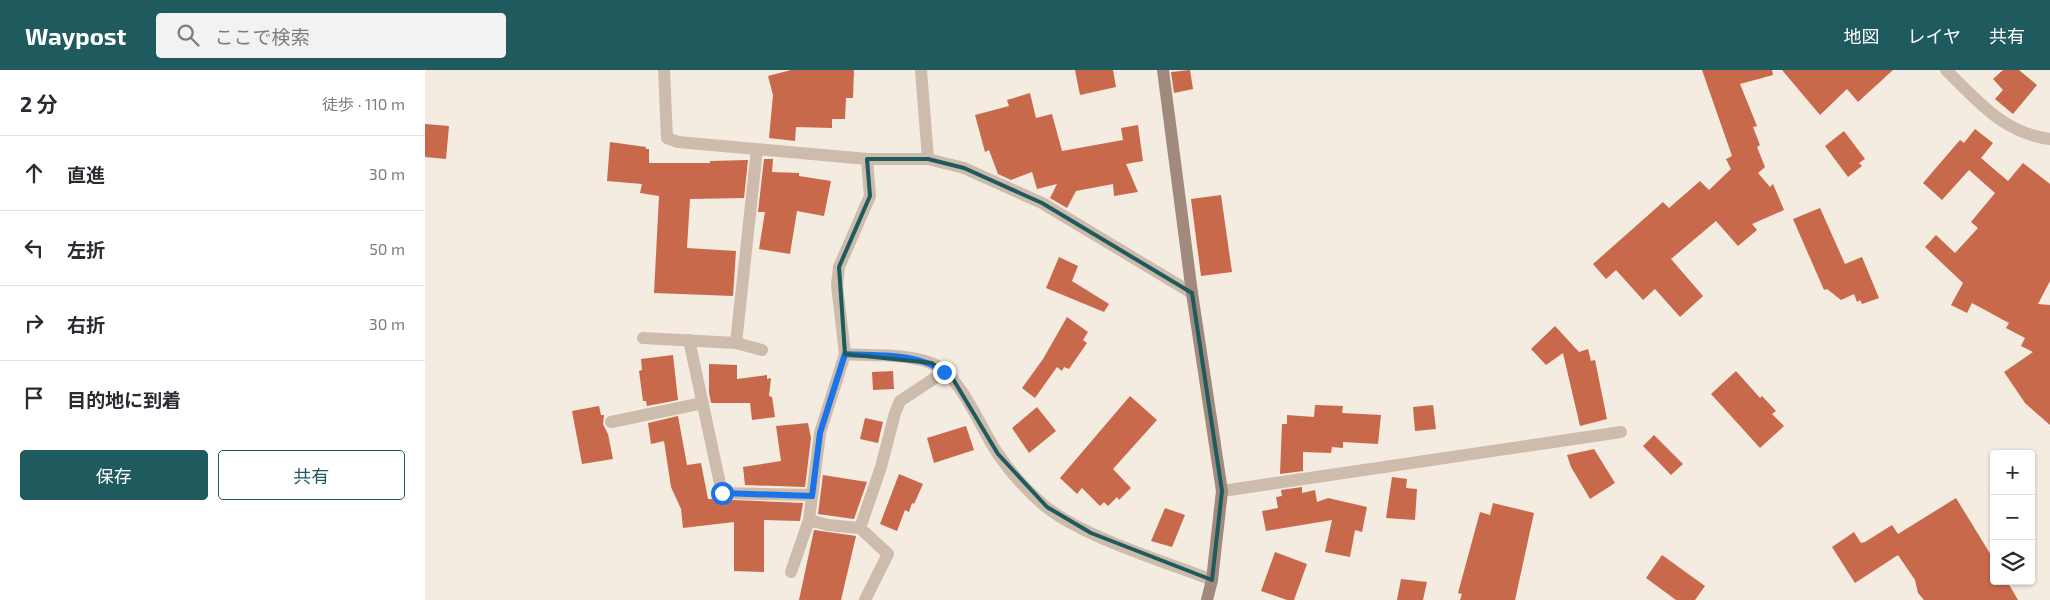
<!DOCTYPE html>
<html lang="ja">
<head>
<meta charset="utf-8">
<style>
	body { margin:0; font-family:"Exo 2","Noto Sans JP",sans-serif; background:#f2f2f3; color:#2b2b33 }
	.controls { position:absolute; right:15px; bottom:15px; display:grid; overflow:hidden; border-radius:5px; box-shadow:0 1px 4px #0004 }
	.controls button { width:45px; height:45px; display:grid; place-items:center; padding:0; border:0; border-bottom:1px solid #e1e1e2; background:#fff; color:#2b2b33; font:25px sans-serif }
	.stop { position:absolute; width:15px; height:15px; margin:-11px; border:4px solid #1a73e8; border-radius:50%; background:#fff }
	.stop.end { background:#1a73e8; border-color:#fff; box-shadow:0 1px 5px #0008 }
	.list { margin:0; padding:0; list-style:none }
	h2 { display:flex; justify-content:space-between; align-items:center; height:65px; margin:0; padding:0 20px; font-size:21px }
	h2 small { font-size:16px; font-weight:400; color:#7c7c81 }
	.list li { display:grid; grid-template-columns:32px 1fr auto; gap:15px; align-items:center; box-sizing:border-box; height:75px; padding:0 20px; border-top:1px solid #e1e1e2 }
	.list b { display:block; font-size:19px; white-space:nowrap }
	.list em { font-size:16px; font-style:normal; color:#7c7c81 }
	.actions { display:flex; gap:10px; padding:15px 20px }
	.actions a { flex:1; padding:11px 0; border:1px solid #1f5a5e; border-radius:5px; text-align:center; font-size:18px; color:#1f5a5e }
	.actions .main { background:#1f5a5e; color:#fff }
	.icon { flex:none; width:28px; height:28px; fill:none; stroke:currentColor; stroke-width:2; stroke-linecap:round; stroke-linejoin:round }
	.map { position:relative; flex:none; width:1625px; height:530px; overflow:hidden }
	header { display:flex; align-items:center; gap:30px; box-sizing:border-box; height:70px; padding:0 25px; background:#1f5a5e; color:#fff }
	header strong { font-size:24px }
	nav { display:flex; gap:28px; margin-inline-start:auto; font-size:18px }
	.search { width:350px; height:45px; background:#f2f2f3; display:flex; align-items:center; gap:12px; box-sizing:border-box; padding:0 18px; border-radius:5px; color:#7c7c81; font-size:19px }
	main { display:flex }
	aside { flex:1; background:#fff }
	.map>svg:first-child { display:block }
	.building { fill:#c8694b }
	.lines { fill:none; stroke-linecap:round; stroke-linejoin:round }
	.street { stroke:#cdbbac; stroke-width:12 }
	.secondary { stroke:#a18a7d; stroke-width:12 }
	.route { stroke:#1a73e8; stroke-width:6 }
	.marked { fill:none; stroke:#1f5a5e; stroke-width:4; stroke-linejoin:round }
</style>
</head>
<body>
<header>
<strong>Waypost</strong>
<div class="search"><svg class="icon" aria-label="search" viewBox="0 0 24 24"><circle cx="10" cy="10" r="6"/><path d="M15 15l6 6"/></svg>ここで検索</div>
<nav><a>地図</a><a>レイヤ</a><a>共有</a></nav>
</header>
<main>
<aside>
<h2>2 分<small>徒歩 · 110 m</small></h2>
<ul class="list">
<li><svg class="icon" aria-label="ahead" viewBox="0 0 24 24"><path d="M12 20V5M6 11l6-6 6 6"/></svg><div><b>直進</b></div><em>30 m</em></li>
<li><svg class="icon" aria-label="left" viewBox="0 0 24 24"><path d="M17 20v-9H6M10 6l-5 5 5 5"/></svg><div><b>左折</b></div><em>50 m</em></li>
<li><svg class="icon" aria-label="right" viewBox="0 0 24 24"><path d="M7 20v-9h11M14 6l5 5-5 5"/></svg><div><b>右折</b></div><em>30 m</em></li>
<li><svg class="icon" aria-label="arrive" viewBox="0 0 24 24"><path d="M6 21V4h12l-3 4 3 4H6"/></svg><div><b>目的地に到着</b></div></li>
</ul>
<div class="actions"><a class="main">保存</a><a>共有</a></div>
</aside>
<div class="map">
<svg width="1625" height="530" viewBox="0 0 1625 530">
	<rect width="100%" height="100%" fill="#f4ebe1"/>
	<path class="building" d="M 366,0 L 429,0 L 428,28 L 421,28 L 420,49 L 407,49 L 407,58 L 371,57 L 370,71 L 344,68 L 348,25 L 343,6 Z
		M 650,0 L 688,0 L 691,17 L 655,25 Z
		M 765,0 L 768,19 L 749,23 L 746,2 Z
		M 1277,0 L 1347,0 L 1348,5 L 1315,14 L 1332,56 L 1328,57 L 1335,75 L 1332,77 L 1340,97 L 1333,103 L 1345,117 L 1348,114 L 1359,140 L 1327,154 L 1332,160 L 1313,176 L 1291,151 L 1246,189 L 1278,226 L 1255,247 L 1230,219 L 1218,230 L 1191,200 L 1181,209 L 1168,194 L 1238,132 L 1244,138 L 1275,111 L 1284,120 L 1306,99 L 1301,89 L 1307,86 Z
		M 1357,0 L 1468,0 L 1433,32 L 1422,19 L 1395,45 Z
		M 1578,0 L 1594,0 L 1612,15 L 1588,44 L 1570,29 L 1578,20 L 1568,9 Z
		M 605,23 L 611,48 L 627,44 L 637,81 L 698,70 L 696,58 L 713,55 L 718,91 L 701,94 L 713,122 L 689,126 L 688,114 L 651,121 L 642,138 L 625,128 L 632,114 L 612,119 L 607,102 L 586,110 L 573,104 L 564,80 L 560,82 L 550,45 L 584,36 L 582,30 Z
		M 0,54 L 24,56 L 21,89 L 0,87 Z
		M 1550,59 L 1568,73 L 1556,88 L 1583,111 L 1598,93 L 1625,114 L 1625,211 L 1613,234 L 1625,235 L 1625,355 L 1600,333 L 1579,302 L 1608,282 L 1596,276 L 1600,268 L 1581,258 L 1584,253 L 1547,233 L 1542,243 L 1526,235 L 1538,213 L 1500,177 L 1511,165 L 1530,183 L 1553,158 L 1546,152 L 1570,123 L 1544,100 L 1517,130 L 1498,113 L 1535,70 L 1539,73 Z
		M 1419,61 L 1440,89 L 1434,93 L 1437,96 L 1423,107 L 1400,76 Z
		M 185,72 L 221,77 L 221,79 L 224,79 L 224,93 L 285,93 L 285,91 L 323,90 L 319,128 L 265,129 L 262,178 L 311,181 L 308,226 L 229,223 L 234,126 L 215,123 L 217,114 L 182,111 Z
		M 339,89 L 348,89 L 347,102 L 374,103 L 374,106 L 406,111 L 399,146 L 372,141 L 365,184 L 334,179 L 340,142 L 333,142 Z
		M 796,125 L 807,202 L 776,206 L 766,129 Z
		M 1395,138 L 1420,194 L 1437,187 L 1454,228 L 1437,234 L 1435,230 L 1432,232 L 1429,224 L 1416,230 L 1402,219 L 1399,220 L 1368,149 Z
		M 634,187 L 653,196 L 647,211 L 684,234 L 679,242 L 621,218 Z
		M 642,247 L 663,262 L 658,270 L 662,273 L 644,299 L 639,297 L 637,301 L 632,297 L 610,328 L 597,318 L 618,289 Z
		M 1130,256 L 1154,282 L 1163,279 L 1166,291 L 1170,290 L 1182,349 L 1155,356 L 1138,283 L 1121,295 L 1106,279 Z
		M 248,285 L 253,330 L 222,336 L 221,331 L 218,331 L 214,301 L 217,300 L 216,289 Z
		M 284,294 L 312,295 L 312,309 L 342,305 L 342,309 L 346,308 L 344,326 L 347,327 L 350,347 L 327,350 L 325,333 L 286,333 L 284,322 Z
		M 468,301 L 469,319 L 448,320 L 447,302 Z
		M 1311,301 L 1335,328 L 1337,326 L 1351,341 L 1347,344 L 1359,356 L 1335,378 L 1286,324 Z
		M 705,326 L 732,350 L 688,399 L 706,418 L 694,430 L 692,427 L 683,436 L 679,432 L 675,436 L 657,418 L 652,424 L 635,408 Z
		M 890,335 L 918,336 L 917,343 L 956,345 L 953,374 L 918,372 L 918,378 L 907,377 L 906,383 L 878,382 L 878,401 L 855,404 L 857,354 L 862,354 L 862,345 L 889,347 Z
		M 1008,335 L 1011,359 L 990,361 L 988,337 Z
		M 174,336 L 176,345 L 179,345 L 178,354 L 183,364 L 188,389 L 157,394 L 147,341 Z
		M 612,337 L 631,361 L 604,383 L 587,358 Z
		M 253,346 L 262,395 L 276,393 L 283,429 L 378,433 L 375,451 L 339,450 L 339,502 L 309,501 L 309,452 L 258,458 L 256,439 L 246,417 L 239,371 L 226,374 L 223,353 Z
		M 440,348 L 458,352 L 453,373 L 435,369 Z
		M 383,353 L 386,368 L 380,417 L 320,415 L 318,397 L 356,391 L 351,356 Z
		M 541,356 L 549,380 L 509,393 L 502,368 Z
		M 1229,365 L 1258,394 L 1246,405 L 1218,376 Z
		M 1169,379 L 1190,413 L 1165,429 L 1146,397 L 1142,385 Z
		M 474,404 L 498,414 L 489,434 L 487,433 L 484,442 L 480,440 L 472,461 L 455,454 Z
		M 398,405 L 442,412 L 429,449 L 393,444 Z
		M 967,407 L 982,409 L 981,418 L 992,419 L 990,450 L 961,448 Z
		M 877,417 L 877,423 L 890,420 L 892,432 L 903,428 L 942,437 L 937,462 L 930,460 L 925,487 L 900,482 L 907,450 L 841,461 L 837,441 L 853,438 L 851,427 L 857,426 L 856,420 Z
		M 1531,428 L 1569,490 L 1569,511 L 1582,511 L 1593,530 L 1499,530 L 1493,523 L 1490,510 L 1473,485 L 1430,513 L 1407,477 L 1429,462 L 1436,473 L 1440,472 L 1467,455 L 1473,464 Z
		M 1068,433 L 1109,443 L 1090,530 L 1035,530 L 1037,524 L 1033,523 L 1055,442 L 1065,445 Z
		M 740,438 L 760,445 L 747,477 L 726,471 Z
		M 389,460 L 431,466 L 416,530 L 374,530 Z
		M 850,482 L 882,494 L 869,530 L 862,530 L 836,521 Z
		M 1237,485 L 1280,516 L 1270,530 L 1251,530 L 1221,508 Z
		M 976,509 L 1002,512 L 998,530 L 972,530 Z"/>
	<g class="lines">
		<path class="street" d="M 239,0 L 242,68 L 253,72 L 442,89 L 503,89 L 539,98 L 617,133 L 767,223
			M 496,0 L 503,89
			M 1521,0 C 1553,31 1578,63 1625,69
			M 442,89 L 445,126 L 414,197 L 412,215 L 420,284 C 447,286 481,283 506,293 C 536,304 555,358 573,384 C 586,403 603,422 621,437 C 661,468 738,491 787,510
			M 218,268 L 311,273 L 337,280
			M 264,270 L 297,423 L 387,425
			M 311,273 L 332,79
			M 186,352 L 278,333
			M 797,421 L 1196,362
			M 384,450 L 403,455 L 435,458
			M 366,502 L 384,450 L 395,363 L 420,284
			M 440,530 L 463,484 L 435,458 L 456,397 L 470,343 L 475,331 L 519,302"/>
		<path class="secondary" d="M 738,0 L 767,223 L 797,421 L 787,510 L 782,530"/>
	</g>
	<g class="lines">
		<path class="route" d="M 297,423 L 387,426 L 395,363 L 420,284 C 452,286 492,282 519,302"/>
	</g>
	<path class="marked" d="M 442,89 L 503,89 L 539,98 L 617,133 L 767,223 L 797,421 L 787,510 L 666,463 L 622,437 L 573,384 L 528,309 L 507,293 L 420,284 L 414,197 L 445,126 Z"/>
</svg>
<div class="controls">
<button>+</button>
<button>−</button>
<button><svg class="icon" aria-label="layers" viewBox="0 0 24 24"><path d="M12 4l9 5-9 5-9-5zM3 14l9 5 9-5"/></svg></button>
</div>
<div class="stop" style="left:297px;top:423px"></div>
<div class="stop end" style="left:519px;top:302px"></div>
</div>
</main>
</body>
</html>
